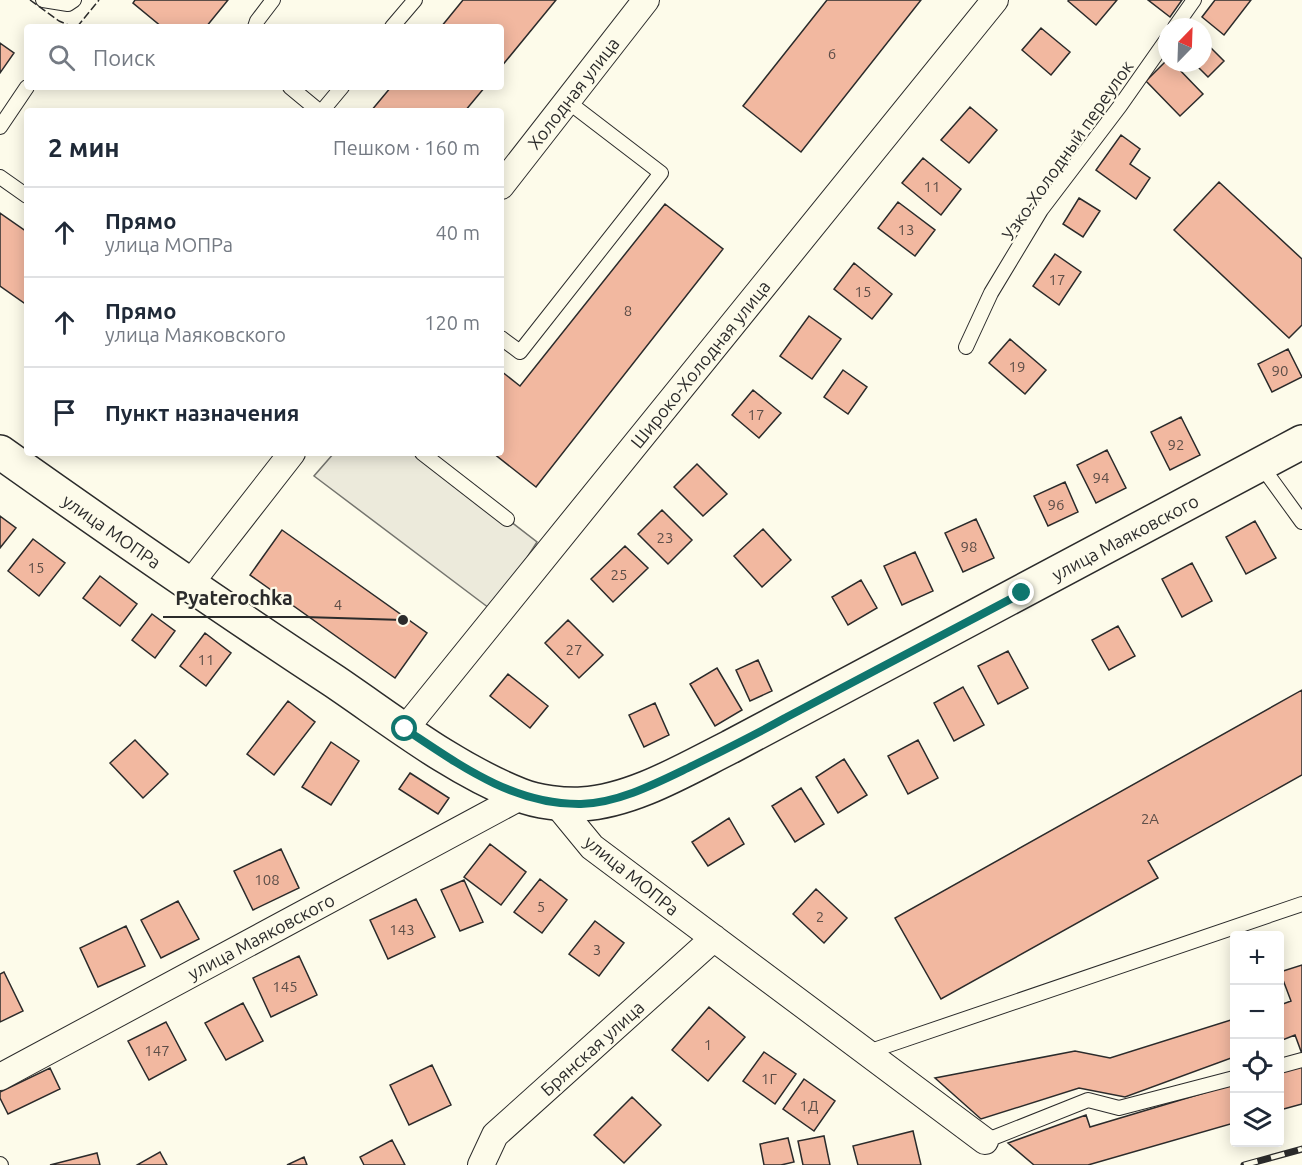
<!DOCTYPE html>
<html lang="ru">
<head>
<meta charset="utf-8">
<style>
	body { margin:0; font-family:Ubuntu,sans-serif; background:#f6f6f7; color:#1f2937 }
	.controls { position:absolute; right:18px; bottom:18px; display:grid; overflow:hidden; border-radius:6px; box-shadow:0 3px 15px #0003 }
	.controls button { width:54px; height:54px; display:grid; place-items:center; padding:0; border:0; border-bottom:2px solid #e0e1e3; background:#fff; color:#1f2937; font:30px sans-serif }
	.compass { position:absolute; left:1158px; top:18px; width:54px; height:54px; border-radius:50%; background:#fff; box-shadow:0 3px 15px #0003; rotate:23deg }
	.stop { position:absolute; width:18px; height:18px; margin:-14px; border:4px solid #0f766e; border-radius:50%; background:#fff }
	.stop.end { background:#0f766e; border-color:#fff; box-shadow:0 2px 6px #0008 }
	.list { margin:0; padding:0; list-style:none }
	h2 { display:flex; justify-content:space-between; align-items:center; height:78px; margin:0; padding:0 24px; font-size:26px }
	h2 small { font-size:20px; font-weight:400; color:#747a83 }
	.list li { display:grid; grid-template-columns:39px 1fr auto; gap:18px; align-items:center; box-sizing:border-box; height:90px; padding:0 24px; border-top:2px solid #e0e1e3 }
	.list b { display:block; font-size:22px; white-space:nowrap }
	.list p { margin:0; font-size:20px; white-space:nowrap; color:#747a83 }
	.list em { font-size:20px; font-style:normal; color:#747a83 }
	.icon { flex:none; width:33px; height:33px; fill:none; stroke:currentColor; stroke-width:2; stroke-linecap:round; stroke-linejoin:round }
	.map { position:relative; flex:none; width:1302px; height:1165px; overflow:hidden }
	.search { position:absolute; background:#fff; box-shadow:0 3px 15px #0003; left:24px; top:24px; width:480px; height:66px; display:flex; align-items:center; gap:15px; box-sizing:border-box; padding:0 21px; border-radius:6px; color:#747a83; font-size:22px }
	.panel { position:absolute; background:#fff; box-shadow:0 3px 15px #0003; left:24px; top:108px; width:480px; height:348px; border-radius:6px }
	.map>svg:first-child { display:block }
	.parking { fill:#eceadb; stroke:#74746e; stroke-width:1.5 }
	.building { fill:#f2b8a0; stroke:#2b2b2b; stroke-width:1.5 }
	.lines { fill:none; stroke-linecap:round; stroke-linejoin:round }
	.service-casing { stroke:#2b2b2b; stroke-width:16 }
	.minor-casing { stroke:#2b2b2b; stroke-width:28 }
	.tertiary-casing { stroke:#2b2b2b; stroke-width:36 }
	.service { stroke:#fdfbea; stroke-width:14 }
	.minor { stroke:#fdfbea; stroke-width:26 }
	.tertiary { stroke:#fdfbea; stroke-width:33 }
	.rail-casing { stroke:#2b2b2b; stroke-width:7 }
	.rail { stroke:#fdfbea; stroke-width:4.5; stroke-dasharray:14; stroke-linecap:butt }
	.fence { stroke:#2b2b2b; stroke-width:1.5; stroke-dasharray:8 3; stroke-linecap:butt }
	.route { stroke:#0f766e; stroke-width:8 }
	.labels { text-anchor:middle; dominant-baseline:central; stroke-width:4.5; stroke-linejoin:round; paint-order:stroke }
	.number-label { font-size:15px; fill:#5d4e48 }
	.street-label { font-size:18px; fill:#2b2b2b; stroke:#fdfbea }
	.leader { fill:none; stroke:#2b2b2b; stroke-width:2 }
	.callout-dot { fill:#2b2b2b; stroke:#fdfbea; stroke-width:2 }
	.callout-label { font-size:20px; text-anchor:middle; font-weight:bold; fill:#2b2b2b; stroke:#fdfbea; stroke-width:4.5; stroke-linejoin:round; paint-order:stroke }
</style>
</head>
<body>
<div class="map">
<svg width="1302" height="1165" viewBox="0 0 1302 1165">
	<rect width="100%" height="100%" fill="#fdfbea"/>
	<path class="parking" d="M 334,453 L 422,453 L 537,542 L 493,611 L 314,476 Z"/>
	<path class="building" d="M 135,0 L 228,0 L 206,27 L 162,27 L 133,3 Z
		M 463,0 L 556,0 L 501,67 L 501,27 L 441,27 Z
		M 827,0 L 921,0 L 801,152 L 743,106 Z
		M 1069,0 L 1117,0 L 1096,25 L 1068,1 Z
		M 1148,0 L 1182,0 L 1170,17 Z
		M 1215,0 L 1251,0 L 1224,35 L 1202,17 Z
		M 1041,28 L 1070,52 L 1051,75 L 1022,50 Z
		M 1203,40 L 1224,61 L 1208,77 L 1194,63 L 1203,63 Z
		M 0,43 L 14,53 L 0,73 Z
		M 1167,60 L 1167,63 L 1173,63 L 1203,94 L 1180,116 L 1146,81 Z
		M 391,87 L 485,87 L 465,111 L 371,111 Z
		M 970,107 L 997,130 L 969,163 L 941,140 Z
		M 1121,135 L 1140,149 L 1130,164 L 1150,178 L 1136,199 L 1096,170 Z
		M 923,158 L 961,189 L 941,215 L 902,183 Z
		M 1219,182 L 1302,259 L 1302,325 L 1289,338 L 1174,230 Z
		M 1079,198 L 1100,211 L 1083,237 L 1063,224 Z
		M 898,202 L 935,230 L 915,256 L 878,228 Z
		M 665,204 L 723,249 L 536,487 L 493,453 L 501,453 L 501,371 L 520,386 Z
		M 0,213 L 27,232 L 27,305 L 0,286 Z
		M 1055,254 L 1081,272 L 1059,305 L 1033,286 Z
		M 854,263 L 892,294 L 872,319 L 834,289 Z
		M 809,316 L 841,339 L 812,379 L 780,356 Z
		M 1010,339 L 1046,370 L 1025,394 L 989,363 Z
		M 1288,349 L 1302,377 L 1272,392 L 1258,364 Z
		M 843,370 L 867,387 L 848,414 L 824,397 Z
		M 753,390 L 781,413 L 759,438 L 732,415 Z
		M 1181,417 L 1200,455 L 1170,470 L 1151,432 Z
		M 1107,450 L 1126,488 L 1096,503 L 1077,465 Z
		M 697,464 L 727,494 L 703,516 L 674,487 Z
		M 1065,482 L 1078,512 L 1048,526 L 1034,496 Z
		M 662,510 L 692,540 L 668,564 L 638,534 Z
		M 0,516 L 16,528 L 0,548 Z
		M 976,519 L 994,558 L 963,572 L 945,533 Z
		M 1255,521 L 1276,558 L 1246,574 L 1226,537 Z
		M 763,529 L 791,560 L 762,587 L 734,556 Z
		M 282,530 L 427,633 L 395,678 L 250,575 Z
		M 33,539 L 65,563 L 39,596 L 8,571 Z
		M 625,546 L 648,568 L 613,602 L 591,579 Z
		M 915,552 L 933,591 L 902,605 L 884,566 Z
		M 1192,563 L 1212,601 L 1182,617 L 1162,579 Z
		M 100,576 L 137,604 L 120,626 L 83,598 Z
		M 861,580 L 877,608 L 848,625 L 832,597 Z
		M 152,614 L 175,631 L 155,658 L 132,640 Z
		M 568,620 L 603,655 L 579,678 L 545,643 Z
		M 1118,626 L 1135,656 L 1109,670 L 1092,640 Z
		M 205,633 L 231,653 L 206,686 L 180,666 Z
		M 1008,651 L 1028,688 L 998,704 L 978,666 Z
		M 758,660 L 772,691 L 750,701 L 736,670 Z
		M 717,668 L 742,710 L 715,726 L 690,684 Z
		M 508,674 L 548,706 L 530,728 L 490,696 Z
		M 963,687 L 984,725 L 954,741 L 934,703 Z
		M 1302,690 L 1302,775 L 1148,861 L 1158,878 L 941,999 L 895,918 Z
		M 288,701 L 315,722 L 274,775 L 247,754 Z
		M 655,703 L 669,735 L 644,747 L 629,715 Z
		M 135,740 L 168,774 L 143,798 L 110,763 Z
		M 918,740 L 938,778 L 908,794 L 888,756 Z
		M 331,742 L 359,761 L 331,805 L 302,787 Z
		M 844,759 L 867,795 L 838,813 L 816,777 Z
		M 410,773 L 449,798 L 438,814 L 399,789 Z
		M 801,788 L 824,824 L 795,842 L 772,806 Z
		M 729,818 L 744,844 L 708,866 L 692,842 Z
		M 490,844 L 526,872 L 501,905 L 464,877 Z
		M 281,849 L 299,888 L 253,910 L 234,871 Z
		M 540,879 L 567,900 L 542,933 L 514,912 Z
		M 464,880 L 483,922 L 460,931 L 441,890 Z
		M 816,889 L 847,918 L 824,943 L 793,914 Z
		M 416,899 L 435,937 L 388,959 L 370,920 Z
		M 178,901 L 199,939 L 161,958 L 141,920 Z
		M 595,921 L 624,943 L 599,976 L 569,954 Z
		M 126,926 L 145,966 L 98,987 L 80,948 Z
		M 299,956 L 317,995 L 271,1017 L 253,978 Z
		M 1302,965 L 1302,1054 L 1295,1035 L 1280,1041 L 1280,1005 L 1291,1001 L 1280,972 Z
		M 4,972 L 23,1011 L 0,1022 L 0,974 Z
		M 243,1003 L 263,1041 L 226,1060 L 205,1023 Z
		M 709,1007 L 745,1037 L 708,1081 L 672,1050 Z
		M 1234,1019 L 1234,1057 L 1125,1097 L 1079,1088 L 981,1119 L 935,1078 L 1075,1051 L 1110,1058 Z
		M 166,1022 L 186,1060 L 149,1080 L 128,1041 Z
		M 764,1052 L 796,1074 L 775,1104 L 743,1081 Z
		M 1302,1064 L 1302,1104 L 1280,1110 L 1280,1070 Z
		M 432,1065 L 451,1105 L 409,1125 L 390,1085 Z
		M 50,1068 L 60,1089 L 8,1114 L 0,1098 L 0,1092 Z
		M 804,1079 L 835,1101 L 814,1131 L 783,1109 Z
		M 1234,1084 L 1234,1123 L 1088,1165 L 1034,1165 L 1008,1143 L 1086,1115 L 1090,1127 Z
		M 632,1097 L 661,1125 L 624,1163 L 594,1135 Z
		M 913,1131 L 921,1165 L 858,1165 L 853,1146 Z
		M 824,1136 L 830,1165 L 803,1165 L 798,1141 Z
		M 788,1138 L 794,1162 L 781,1165 L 764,1165 L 760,1144 Z
		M 392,1140 L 405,1165 L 364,1165 L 360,1157 Z
		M 160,1152 L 167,1165 L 137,1165 Z
		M 97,1153 L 100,1165 L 50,1165 Z
		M 304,1157 L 307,1165 L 287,1165 Z"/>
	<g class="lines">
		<defs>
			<path id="service" d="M 43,0 L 68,4 L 74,0
				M 255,27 L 257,21 L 273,0
				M 392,27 L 415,0
				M 1175,27 L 1194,0
				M 290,87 L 319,111
				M 322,111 L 342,87
				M 0,127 L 27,87
				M 0,177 L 27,196
				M 501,338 L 520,352 L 661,173 L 567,101
				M 966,347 L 991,293 L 1041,210 L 1120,106 L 1167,39
				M 422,453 L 507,519
				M 1260,464 L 1302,522
				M 868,1052 L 1302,904
				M 1280,1066 L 1302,1060
				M 985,1141 L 1088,1100 L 1119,1108 L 1234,1078
				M 0,1164 L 1,1165"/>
			<path id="minor" d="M 501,186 L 646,0
				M 189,585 L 292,453
				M 405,729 L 995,0
				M 555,802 L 592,847 L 985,1141
				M 0,1077 L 522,796
				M 481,1165 L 495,1135 L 714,938"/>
			<path id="tertiary" d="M 0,452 C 110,530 221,607 334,681 C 393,721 452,768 520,795 C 537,802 564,805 582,804 C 633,801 686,769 730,747 L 1302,442"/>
		</defs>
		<use href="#service" class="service-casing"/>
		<use href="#minor" class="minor-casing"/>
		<use href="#tertiary" class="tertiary-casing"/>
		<use href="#service" class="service"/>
		<use href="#minor" class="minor"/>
		<use href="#tertiary" class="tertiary"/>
		<defs>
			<path id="rail" d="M 1244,1165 L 1302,1149"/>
		</defs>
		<use href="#rail" class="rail-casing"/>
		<use href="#rail" class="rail"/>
		<path class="fence" d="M 30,0 L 59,21 L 73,27
			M 77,27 L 99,0"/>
	</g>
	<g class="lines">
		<path class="route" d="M 405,729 C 458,764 513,805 581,804 C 618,803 655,784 688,768 C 720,752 753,736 785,718 C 864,677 943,635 1022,593"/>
	</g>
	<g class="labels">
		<g class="number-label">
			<text x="832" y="53">6</text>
			<text x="932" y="186">11</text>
			<text x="906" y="229">13</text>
			<text x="1057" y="279">17</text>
			<text x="863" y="291">15</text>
			<text x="628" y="310">8</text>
			<text x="1017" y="366">19</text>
			<text x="1280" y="370">90</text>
			<text x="756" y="414">17</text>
			<text x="1176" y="444">92</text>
			<text x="1101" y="477">94</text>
			<text x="1056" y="504">96</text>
			<text x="665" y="537">23</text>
			<text x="969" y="546">98</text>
			<text x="36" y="567">15</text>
			<text x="619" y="574">25</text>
			<text x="338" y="604">4</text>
			<text x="574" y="649">27</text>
			<text x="206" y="659">11</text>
			<text x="1150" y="818">2А</text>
			<text x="267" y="879">108</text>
			<text x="541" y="906">5</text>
			<text x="820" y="916">2</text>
			<text x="402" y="929">143</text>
			<text x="597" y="949">3</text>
			<text x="285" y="986">145</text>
			<text x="708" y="1044">1</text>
			<text x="157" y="1050">147</text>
			<text x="769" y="1078">1Г</text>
			<text x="809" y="1105">1Д</text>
		</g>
		<g class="street-label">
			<text transform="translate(573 93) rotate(-52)">Холодная улица</text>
			<text transform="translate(1067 150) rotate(-55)">Узко-Холодный переулок</text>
			<text transform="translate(700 364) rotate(-51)">Широко-Холодная улица</text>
			<text transform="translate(112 531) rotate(35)">улица МОПРа</text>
			<text transform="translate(1125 537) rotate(-28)">улица Маяковского</text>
			<text transform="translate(632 875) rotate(39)">улица МОПРа</text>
			<text transform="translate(261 936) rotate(-28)">улица Маяковского</text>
			<text transform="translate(592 1048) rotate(-42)">Брянская улица</text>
		</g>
	</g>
	<path class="leader" d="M403 620L305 617H163"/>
	<circle class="callout-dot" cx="403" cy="620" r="6"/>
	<g class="callout-label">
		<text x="234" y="605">Pyaterochka</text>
	</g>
</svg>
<div class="controls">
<button>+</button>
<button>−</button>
<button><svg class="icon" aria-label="locate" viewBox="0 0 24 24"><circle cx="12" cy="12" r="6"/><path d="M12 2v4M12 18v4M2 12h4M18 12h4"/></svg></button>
<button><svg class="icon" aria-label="layers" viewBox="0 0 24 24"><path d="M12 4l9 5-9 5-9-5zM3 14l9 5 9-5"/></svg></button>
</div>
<svg class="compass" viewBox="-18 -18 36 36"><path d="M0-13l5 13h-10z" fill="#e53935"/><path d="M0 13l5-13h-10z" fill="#747a83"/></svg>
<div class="stop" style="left:405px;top:729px"></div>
<div class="stop end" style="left:1022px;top:593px"></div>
<div class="search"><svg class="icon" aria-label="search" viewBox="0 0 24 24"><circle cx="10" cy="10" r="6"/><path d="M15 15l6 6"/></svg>Поиск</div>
<section class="panel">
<h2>2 мин<small>Пешком · 160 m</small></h2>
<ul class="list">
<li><svg class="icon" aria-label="ahead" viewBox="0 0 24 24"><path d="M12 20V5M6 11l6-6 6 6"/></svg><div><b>Прямо</b><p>улица МОПРа</p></div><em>40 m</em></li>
<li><svg class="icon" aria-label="ahead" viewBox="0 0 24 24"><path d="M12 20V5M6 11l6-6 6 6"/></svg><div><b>Прямо</b><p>улица Маяковского</p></div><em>120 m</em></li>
<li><svg class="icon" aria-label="arrive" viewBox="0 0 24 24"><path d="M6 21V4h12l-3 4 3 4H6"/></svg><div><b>Пункт назначения</b></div></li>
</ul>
</section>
</div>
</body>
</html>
